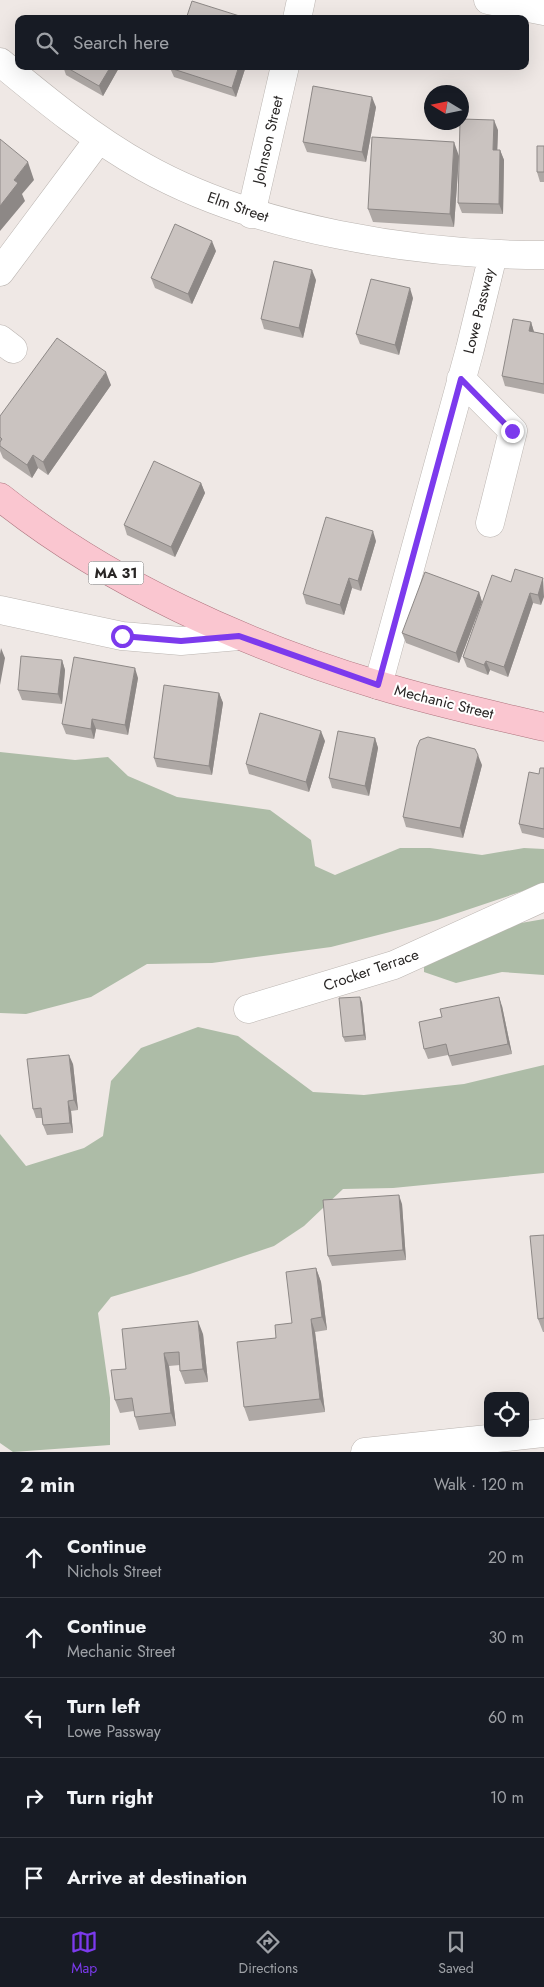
<!DOCTYPE html>
<html lang="en">
<head>
<meta charset="utf-8">
<style>
	body { margin:0; font-family:Jost,sans-serif; background:#20242c; color:#f1f3f6 }
	.controls { position:absolute; right:15px; bottom:15px; display:grid; overflow:hidden; border-radius:10px; box-shadow:0 5px 20px #0002 }
	.controls button { width:45px; height:45px; display:grid; place-items:center; padding:0; border:0; border-bottom:1px solid #363941; background:#171b24; color:#f1f3f6; font:25px sans-serif }
	.compass { position:absolute; left:424px; top:85px; width:45px; height:45px; border-radius:50%; background:#171b24; box-shadow:0 5px 20px #0002; rotate:280deg }
	.stop { position:absolute; width:15px; height:15px; margin:-11px; border:4px solid #7c3aed; border-radius:50%; background:#fff }
	.stop.end { background:#7c3aed; border-color:#fff; box-shadow:0 1px 5px #0008 }
	.list { margin:0; padding:0; list-style:none }
	h2 { display:flex; justify-content:space-between; align-items:center; height:65px; margin:0; padding:0 20px; font-size:21px }
	h2 small { font-size:16px; font-weight:400; color:#9ea1a6 }
	.list li { display:grid; grid-template-columns:32px 1fr auto; gap:15px; align-items:center; box-sizing:border-box; height:80px; padding:0 20px; border-top:1px solid #363941 }
	.list b { display:block; font-size:19px; white-space:nowrap }
	.list p { margin:0; font-size:16px; white-space:nowrap; color:#9ea1a6 }
	.list em { font-size:16px; font-style:normal; color:#9ea1a6 }
	.icon { flex:none; width:28px; height:28px; fill:none; stroke:currentColor; stroke-width:2; stroke-linecap:round; stroke-linejoin:round }
	.map { position:relative; flex:none; width:544px; height:1452px; overflow:hidden }
	.search { position:absolute; background:#171b24; box-shadow:0 5px 20px #0002; left:15px; right:15px; top:15px; height:55px; display:flex; align-items:center; gap:12px; box-sizing:border-box; padding:0 18px; border-radius:10px; color:#9ea1a6; font-size:19px }
	.sheet { height:465px; background:#171b24 }
	nav { display:flex; justify-content:space-around; align-items:center; box-sizing:border-box; height:70px; border-top:1px solid #363941; background:#171b24; font-size:14px; color:#9ea1a6 }
	nav a { display:grid; justify-items:center; gap:2px }
	nav .on { color:#7c3aed }
	.map>svg:first-child { display:block }
	.green { fill:#adbca7 }
	.lines { fill:none; stroke-linecap:round; stroke-linejoin:round }
	.minor-casing { stroke:#bbb5b1; stroke-width:29 }
	.major-casing { stroke:#ae757f; stroke-width:29 }
	.minor { stroke:#fff; stroke-width:28 }
	.major { stroke:#fac6d0; stroke-width:28 }
	.wall { fill:#aea8a5 }
	.shaded-wall { fill:#8d8886 }
	.building { fill:#cac3c0; stroke:#8d8886 }
	.route { stroke:#7c3aed; stroke-width:6 }
	.labels { text-anchor:middle; dominant-baseline:central; stroke-width:4; stroke-linejoin:round; paint-order:stroke }
	.shield { fill:#fff; stroke:#696766; stroke-width:1 }
	.shield-label { font-size:14px; font-weight:bold; fill:#292625 }
	.street-label { font-size:15px; fill:#292625; stroke:#fff }
</style>
</head>
<body>
<div class="map">
<svg width="544" height="1452" viewBox="0 0 544 1452">
	<rect width="100%" height="100%" fill="#efe8e5"/>
	<path class="green" d="M 0,752 L 75,760 L 108,757 L 128,776 L 177,797 L 270,810 L 311,840 L 315,866 L 335,875 L 400,848 L 430,848 L 482,855 L 524,848 L 544,849 L 544,884 L 437,920 L 331,947 L 212,963 L 147,964 L 91,997 L 26,1014 L 0,1013 Z
		M 544,919 L 544,975 L 502,972 L 456,983 L 424,972 L 424,961 L 497,927 Z
		M 198,1027 L 238,1036 L 313,1092 L 364,1095 L 464,1084 L 544,1065 L 544,1173 L 393,1188 L 343,1189 L 304,1226 L 274,1246 L 190,1274 L 111,1297 L 98,1313 L 110,1398 L 110,1445 L 13,1452 L 0,1443 L 0,1134 L 26,1166 L 84,1148 L 103,1136 L 111,1081 L 141,1048 Z"/>
	<g class="lines">
		<defs>
			<path id="minor" d="M 488,0 L 544,11
				M 297,19 L 301,0
				M 0,62 C 46,100 92,138 144,167 C 256,230 417,255 544,255
				M 251,214 L 285,66
				M 0,272 L 99,139
				M 0,339 L 13,349
				M 461,379 L 513,431 L 490,523
				M 0,610 L 122,636 L 181,641 L 239,636
				M 378,685 L 470,349 L 493,255
				M 248,1009 L 394,965 L 544,897
				M 365,1452 L 544,1433"/>
			<path id="major" d="M 0,497 C 109,584 246,645 378,685 C 433,702 489,714 544,727"/>
		</defs>
		<use href="#minor" class="minor-casing"/>
		<use href="#major" class="major-casing"/>
		<use href="#minor" class="minor"/>
		<use href="#major" class="major"/>
	</g>
	<path class="wall" d="M 63,66 L 120,66 L 103,96 L 66,75 Z
		M 171,66 L 246,66 L 236,97 L 174,77 L 170,68 Z
		M 376,107 L 366,162 L 307,152 L 303,142 Z
		M 498,130 L 497,150 L 500,150 L 504,160 L 503,214 L 462,213 L 458,203 Z
		M 544,146 L 544,182 L 540,182 L 537,172 Z
		M 459,156 L 454,227 L 373,222 L 368,209 Z
		M 216,251 L 192,304 L 155,288 L 151,278 Z
		M 316,280 L 303,338 L 264,329 L 261,319 Z
		M 413,298 L 399,355 L 360,344 L 356,334 Z
		M 531,322 L 534,332 L 544,334 L 544,394 L 505,386 L 502,376 Z
		M 111,385 L 48,475 L 38,468 L 32,478 L 3,458 L 0,451 L 0,416 Z
		M 201,483 L 205,493 L 175,557 L 127,535 L 124,525 Z
		M 376,541 L 361,591 L 352,588 L 344,615 L 306,604 L 303,594 Z
		M 543,578 L 541,605 L 533,603 L 508,677 L 490,670 L 488,675 L 467,667 L 463,657 L 511,582 Z
		M 479,592 L 482,602 L 459,663 L 406,643 L 402,633 Z
		M 62,660 L 65,670 L 62,704 L 22,700 L 18,690 Z
		M 138,678 L 128,735 L 96,729 L 94,739 L 66,734 L 62,724 Z
		M 219,693 L 223,703 L 212,775 L 157,767 L 154,758 Z
		M 375,738 L 378,748 L 369,796 L 332,788 L 329,778 Z
		M 325,741 L 309,792 L 249,774 L 246,764 Z
		M 482,765 L 463,838 L 406,827 L 403,817 Z
		M 544,768 L 544,838 L 522,833 L 519,824 L 539,774 Z
		M 362,1002 L 366,1040 L 345,1042 L 343,1037 Z
		M 502,1006 L 512,1054 L 452,1066 L 448,1055 L 428,1059 L 424,1049 Z
		M 73,1064 L 78,1110 L 71,1111 L 73,1133 L 47,1135 L 43,1125 L 42,1118 L 36,1118 L 33,1109 Z
		M 402,1204 L 406,1260 L 332,1266 L 328,1256 Z
		M 544,1235 L 544,1332 L 543,1332 L 538,1319 Z
		M 316,1268 L 321,1282 L 327,1330 L 315,1332 L 325,1412 L 249,1421 L 244,1407 L 276,1338 L 292,1323 Z
		M 203,1334 L 208,1382 L 185,1384 L 180,1371 L 180,1365 L 169,1366 L 176,1426 L 139,1430 L 135,1417 L 134,1411 L 120,1413 L 115,1400 L 126,1369 Z"/>
	<path class="shaded-wall" d="M 111,66 L 120,66 L 103,96 L 99,86 Z
		M 239,66 L 246,66 L 236,97 L 232,88 Z
		M 372,97 L 376,107 L 366,162 L 362,152 Z
		M 494,120 L 498,130 L 497,159 L 493,150 Z
		M 454,142 L 459,156 L 454,227 L 450,214 Z
		M 500,150 L 504,160 L 503,214 L 499,204 Z
		M 28,162 L 34,180 L 22,194 L 25,201 L 0,231 L 0,206 L 14,180 Z
		M 212,241 L 216,251 L 192,304 L 188,294 Z
		M 312,270 L 316,280 L 303,338 L 299,328 Z
		M 410,288 L 413,298 L 399,355 L 395,345 Z
		M 531,322 L 534,332 L 532,341 L 529,331 Z
		M 106,372 L 111,385 L 48,475 L 43,462 Z
		M 33,455 L 38,468 L 32,478 L 27,465 Z
		M 201,483 L 205,493 L 175,557 L 171,547 Z
		M 373,531 L 376,541 L 361,591 L 358,581 Z
		M 349,578 L 352,588 L 344,615 L 340,605 Z
		M 543,578 L 544,597 L 541,605 L 538,595 Z
		M 479,592 L 482,602 L 459,663 L 456,653 Z
		M 530,593 L 533,603 L 508,677 L 504,667 Z
		M 1,648 L 5,658 L 0,685 L 0,654 Z
		M 62,660 L 65,670 L 62,704 L 58,694 Z
		M 486,661 L 490,670 L 488,675 L 484,665 Z
		M 135,668 L 138,678 L 128,735 L 125,725 Z
		M 219,693 L 223,703 L 212,775 L 209,766 Z
		M 92,719 L 96,729 L 94,739 L 91,729 Z
		M 321,731 L 325,741 L 309,792 L 306,782 Z
		M 375,738 L 378,748 L 369,796 L 365,786 Z
		M 478,755 L 482,765 L 463,838 L 460,828 Z
		M 360,997 L 362,1002 L 366,1040 L 364,1035 Z
		M 499,997 L 502,1006 L 512,1054 L 508,1044 Z
		M 69,1055 L 73,1064 L 78,1110 L 74,1100 Z
		M 68,1101 L 71,1111 L 73,1133 L 70,1123 Z
		M 399,1195 L 402,1204 L 406,1260 L 403,1250 Z
		M 316,1268 L 321,1282 L 327,1330 L 322,1317 Z
		M 311,1319 L 315,1332 L 325,1412 L 320,1399 Z
		M 198,1321 L 203,1334 L 208,1382 L 203,1369 Z
		M 164,1353 L 169,1366 L 176,1426 L 171,1413 Z"/>
	<path class="building" d="M 192,1 L 249,19 L 186,19 Z
		M 64,66 L 111,66 L 99,86 Z
		M 171,66 L 239,66 L 232,88 L 170,68 Z
		M 313,86 L 372,97 L 362,152 L 303,142 Z
		M 462,119 L 494,120 L 493,150 L 500,150 L 499,204 L 458,203 L 460,122 L 462,122 Z
		M 372,137 L 454,142 L 450,214 L 368,209 Z
		M 0,139 L 28,162 L 14,180 L 18,183 L 0,206 Z
		M 537,146 L 544,146 L 544,172 L 537,172 Z
		M 175,224 L 212,241 L 188,294 L 151,278 Z
		M 274,261 L 312,270 L 299,328 L 261,319 Z
		M 371,279 L 410,288 L 395,345 L 356,334 Z
		M 513,319 L 531,322 L 529,331 L 544,334 L 544,384 L 502,376 Z
		M 57,338 L 106,372 L 43,462 L 33,455 L 27,465 L 0,446 L 0,442 L 2,439 L 0,437 L 0,416 Z
		M 154,461 L 201,483 L 171,547 L 124,525 Z
		M 326,517 L 373,531 L 358,581 L 349,578 L 340,605 L 303,594 Z
		M 515,569 L 543,578 L 538,595 L 530,593 L 504,667 L 486,661 L 484,665 L 463,657 L 492,575 L 511,582 Z
		M 425,572 L 479,592 L 456,653 L 402,633 Z
		M 21,656 L 62,660 L 58,694 L 18,690 Z
		M 74,657 L 135,668 L 125,725 L 92,719 L 91,729 L 62,724 Z
		M 164,685 L 219,693 L 209,766 L 154,758 Z
		M 260,713 L 321,731 L 306,782 L 246,764 Z
		M 338,731 L 375,738 L 365,786 L 329,778 Z
		M 428,737 L 475,749 L 478,755 L 460,828 L 403,817 L 417,747 L 420,740 Z
		M 540,768 L 544,768 L 544,829 L 519,824 L 529,772 L 539,774 Z
		M 360,997 L 364,1035 L 343,1037 L 339,998 Z
		M 499,997 L 508,1044 L 449,1056 L 446,1044 L 424,1049 L 419,1022 L 442,1017 L 440,1009 Z
		M 69,1055 L 74,1100 L 68,1101 L 70,1123 L 43,1125 L 41,1108 L 33,1109 L 27,1059 Z
		M 399,1195 L 403,1250 L 328,1256 L 323,1200 Z
		M 544,1235 L 544,1318 L 538,1319 L 530,1236 Z
		M 316,1268 L 322,1317 L 311,1319 L 320,1399 L 244,1407 L 237,1342 L 276,1338 L 275,1325 L 292,1323 L 286,1272 Z
		M 198,1321 L 203,1369 L 180,1371 L 179,1352 L 164,1353 L 171,1413 L 135,1417 L 132,1398 L 115,1400 L 111,1370 L 126,1369 L 122,1329 Z"/>
	<g class="lines">
		<path class="route" d="M 122,636 L 181,641 L 239,636 L 378,685 L 461,379 L 512,431"/>
	</g>
	<g class="labels">
		<rect class="shield" x="88.5" y="561.5" width="55" height="23" rx="4"/>
		<g class="shield-label">
			<text x="116" y="573">MA 31</text>
		</g>
		<g class="street-label">
			<text transform="translate(268 140) rotate(-77)">Johnson Street</text>
			<text transform="translate(238 207) rotate(19)">Elm Street</text>
			<text transform="translate(479 311) rotate(-76)">Lowe Passway</text>
			<text transform="translate(444 702) rotate(14)">Mechanic Street</text>
			<text transform="translate(371 970) rotate(-19)">Crocker Terrace</text>
		</g>
	</g>
</svg>
<div class="controls">
<button><svg class="icon" aria-label="locate" viewBox="0 0 24 24"><circle cx="12" cy="12" r="6"/><path d="M12 2v4M12 18v4M2 12h4M18 12h4"/></svg></button>
</div>
<svg class="compass" viewBox="-18 -18 36 36"><path d="M0-13l5 13h-10z" fill="#e53935"/><path d="M0 13l5-13h-10z" fill="#9ea1a6"/></svg>
<div class="stop" style="left:122px;top:636px"></div>
<div class="stop end" style="left:512px;top:431px"></div>
<div class="search"><svg class="icon" aria-label="search" viewBox="0 0 24 24"><circle cx="10" cy="10" r="6"/><path d="M15 15l6 6"/></svg>Search here</div>
</div>
<section class="sheet">
<h2>2 min<small>Walk · 120 m</small></h2>
<ul class="list">
<li><svg class="icon" aria-label="ahead" viewBox="0 0 24 24"><path d="M12 20V5M6 11l6-6 6 6"/></svg><div><b>Continue</b><p>Nichols Street</p></div><em>20 m</em></li>
<li><svg class="icon" aria-label="ahead" viewBox="0 0 24 24"><path d="M12 20V5M6 11l6-6 6 6"/></svg><div><b>Continue</b><p>Mechanic Street</p></div><em>30 m</em></li>
<li><svg class="icon" aria-label="left" viewBox="0 0 24 24"><path d="M17 20v-9H6M10 6l-5 5 5 5"/></svg><div><b>Turn left</b><p>Lowe Passway</p></div><em>60 m</em></li>
<li><svg class="icon" aria-label="right" viewBox="0 0 24 24"><path d="M7 20v-9h11M14 6l5 5-5 5"/></svg><div><b>Turn right</b></div><em>10 m</em></li>
<li><svg class="icon" aria-label="arrive" viewBox="0 0 24 24"><path d="M6 21V4h12l-3 4 3 4H6"/></svg><div><b>Arrive at destination</b></div></li>
</ul>
</section>
<nav>
<a class="on"><svg class="icon" aria-label="map" viewBox="0 0 24 24"><path d="M3 6l6-2 6 2 6-2v14l-6 2-6-2-6 2zM9 4v14M15 6v14"/></svg>Map</a>
<a><svg class="icon" aria-label="directions" viewBox="0 0 24 24"><path d="M12 3l9 9-9 9-9-9zM9 14v-3h6M13 9l2 2-2 2"/></svg>Directions</a>
<a><svg class="icon" aria-label="saved" viewBox="0 0 24 24"><path d="M7 4h10v16l-5-4-5 4z"/></svg>Saved</a>
</nav>
</body>
</html>
